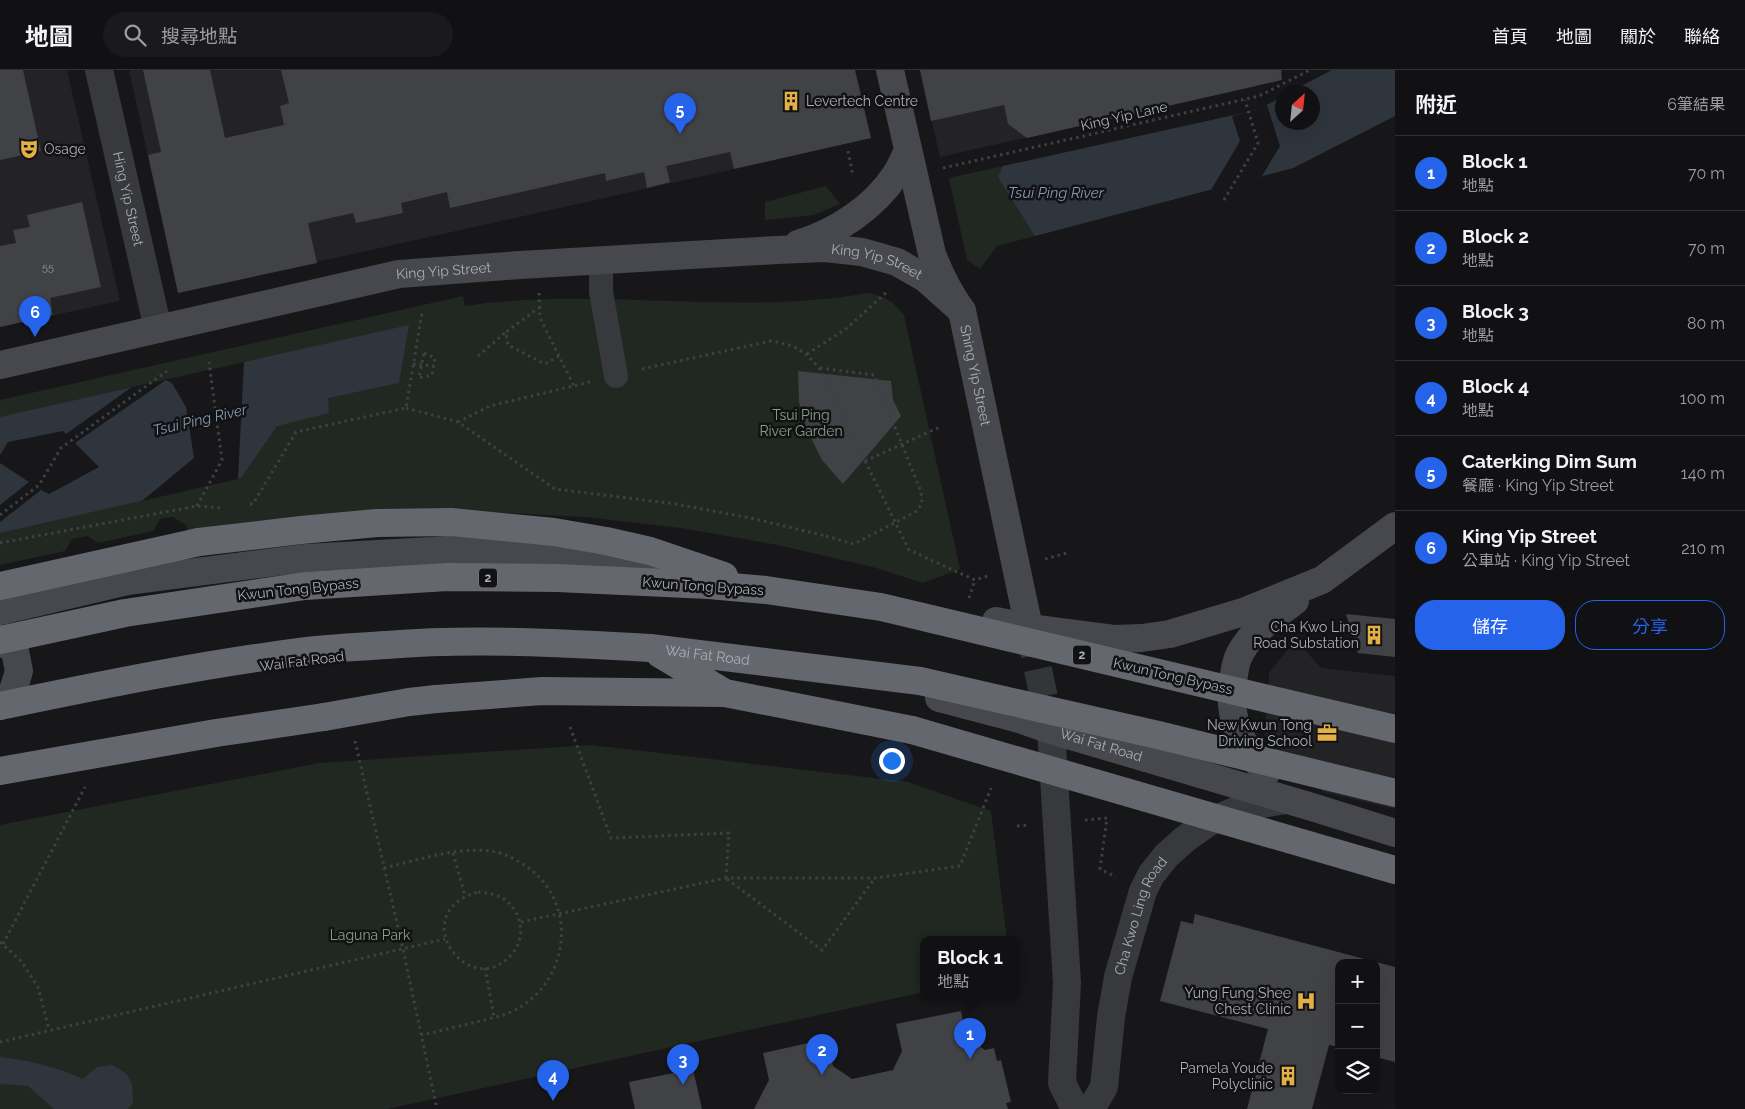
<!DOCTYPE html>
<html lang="zh-TW">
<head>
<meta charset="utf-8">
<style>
	body { margin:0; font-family:Raleway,"Noto Sans TC",sans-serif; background:#1a1a1c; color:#f1f3f6 }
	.controls { position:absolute; right:15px; bottom:15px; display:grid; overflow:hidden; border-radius:10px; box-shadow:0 5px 20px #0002 }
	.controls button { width:45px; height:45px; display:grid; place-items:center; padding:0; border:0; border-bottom:1px solid #303133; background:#111113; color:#f1f3f6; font:25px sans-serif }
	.compass { position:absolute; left:1275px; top:15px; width:45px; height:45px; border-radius:50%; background:#111113; box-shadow:0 5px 20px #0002; rotate:27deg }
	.you { position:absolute; left:891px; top:690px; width:18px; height:18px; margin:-12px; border:4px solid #fff; border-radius:50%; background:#1a73e8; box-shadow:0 0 0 8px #1a73e833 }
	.badge { display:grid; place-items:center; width:32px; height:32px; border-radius:50%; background:#2563eb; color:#fff; font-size:16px; font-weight:700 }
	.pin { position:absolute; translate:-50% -41px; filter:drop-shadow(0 1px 2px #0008) }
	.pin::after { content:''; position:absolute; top:26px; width:18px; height:15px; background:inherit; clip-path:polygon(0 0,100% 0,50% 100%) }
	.popup { position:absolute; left:920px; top:866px; width:100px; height:65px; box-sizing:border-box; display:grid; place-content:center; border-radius:10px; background:#111113; filter:drop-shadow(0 1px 4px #0005); font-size:16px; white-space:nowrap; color:#9c9da0 }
	.popup b { font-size:19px; color:#f1f3f6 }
	.popup::after { content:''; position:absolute; left:50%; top:100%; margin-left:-10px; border:10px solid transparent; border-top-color:#111113 }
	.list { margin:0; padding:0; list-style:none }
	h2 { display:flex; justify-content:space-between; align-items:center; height:65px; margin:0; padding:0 20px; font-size:21px }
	h2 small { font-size:16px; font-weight:400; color:#9c9da0 }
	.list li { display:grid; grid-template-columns:32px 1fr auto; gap:15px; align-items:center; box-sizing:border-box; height:75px; padding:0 20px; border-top:1px solid #303133 }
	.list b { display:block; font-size:19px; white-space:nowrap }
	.list p { margin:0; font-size:16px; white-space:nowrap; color:#9c9da0 }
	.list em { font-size:16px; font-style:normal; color:#9c9da0 }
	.actions { display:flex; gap:10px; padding:15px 20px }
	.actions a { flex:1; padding:11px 0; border:1px solid #2563eb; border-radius:20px; text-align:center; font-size:18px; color:#2563eb }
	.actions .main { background:#2563eb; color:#fff }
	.icon { flex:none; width:28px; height:28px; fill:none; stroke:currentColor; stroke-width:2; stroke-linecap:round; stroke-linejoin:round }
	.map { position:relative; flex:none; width:1395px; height:1039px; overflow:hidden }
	header { display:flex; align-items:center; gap:30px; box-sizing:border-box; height:70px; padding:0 25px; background:#111113; border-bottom:1px solid #303133 }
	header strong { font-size:24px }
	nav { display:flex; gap:28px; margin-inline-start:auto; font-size:18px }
	.search { width:350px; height:45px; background:#1a1a1c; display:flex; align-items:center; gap:12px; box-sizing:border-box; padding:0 18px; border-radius:28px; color:#9c9da0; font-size:19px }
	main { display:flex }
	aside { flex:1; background:#111113 }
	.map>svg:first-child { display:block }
	.built { fill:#232326 }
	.green { fill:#212822 }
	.water { fill:#2e353c }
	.pier { fill:#171719 }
	.building { fill:#414246 }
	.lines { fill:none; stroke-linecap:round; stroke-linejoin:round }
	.secondary-tunnel { stroke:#343539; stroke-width:28; stroke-dasharray:28 14; stroke-linecap:butt }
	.path { stroke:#3e4044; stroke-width:3; stroke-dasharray:2.5 4; stroke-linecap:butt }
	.pedestrian { stroke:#38393d; stroke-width:24 }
	.minor { stroke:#38393d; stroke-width:28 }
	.tertiary { stroke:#38393d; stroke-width:28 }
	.secondary { stroke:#46484d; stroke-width:28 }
	.motorway { stroke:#65676e; stroke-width:28 }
	.path-bridge { stroke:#3e4044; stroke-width:3; stroke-dasharray:2.5 4; stroke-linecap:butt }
	.motorway-bridge { stroke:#65676e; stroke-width:28 }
	.labels { text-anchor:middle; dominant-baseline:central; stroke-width:5; stroke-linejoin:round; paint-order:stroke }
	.number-label { font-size:11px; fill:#90939c }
	.shield { fill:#121214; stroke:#7c7f87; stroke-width:1 }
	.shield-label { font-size:12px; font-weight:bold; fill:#aaaeb8 }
	.poi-label { font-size:14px; fill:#aaaeb8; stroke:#121214; text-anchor:end }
	.street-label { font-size:14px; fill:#aaaeb8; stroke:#121214 }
	.park-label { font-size:14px; fill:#83a185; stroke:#121214 }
	.water-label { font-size:15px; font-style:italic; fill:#849bb0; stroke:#121214 }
</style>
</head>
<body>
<header>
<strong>地圖</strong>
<div class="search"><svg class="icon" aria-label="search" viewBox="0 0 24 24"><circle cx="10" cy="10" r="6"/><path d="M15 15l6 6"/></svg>搜尋地點</div>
<nav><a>首頁</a><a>地圖</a><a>關於</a><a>聯絡</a></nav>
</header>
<main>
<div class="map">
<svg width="1395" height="1039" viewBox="0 0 1395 1039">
	<rect width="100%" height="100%" fill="#171719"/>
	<path class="built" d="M 0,0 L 67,0 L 120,231 L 0,257 Z
		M 129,0 L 711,0 L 734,99 L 178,223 Z
		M 920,0 L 1284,0 L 1253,17 L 940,87 Z
		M 1298,572 L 1321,598 L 1395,606 L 1395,739 L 1323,722 L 1265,667 L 1269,603 L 1292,574 Z"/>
	<path class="green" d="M 1332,0 L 1395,0 L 1395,46 L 1293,98 L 997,176 L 980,199 L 967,190 L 949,108 L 1257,40 L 1282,27 L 1282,52 L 1312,52 L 1312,22 L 1290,22 Z
		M 826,116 L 840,134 L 814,145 L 765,150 L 765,132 Z
		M 868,223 C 885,226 894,232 904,245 L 960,499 L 923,513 L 873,497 L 778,475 L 681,458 L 584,447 L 487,442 L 191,474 L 186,455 L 173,447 L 160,449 L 153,461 L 98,473 L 87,466 L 72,469 L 65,481 L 0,495 L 0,330 L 463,226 L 465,236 C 598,216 735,247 868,223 Z
		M 591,675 L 908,712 L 991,741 L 1007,870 L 924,870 L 924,922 L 387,1039 L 0,1039 L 0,755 L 319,693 Z"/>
	<path class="water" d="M 1332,0 L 1395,0 L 1395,46 L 1293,98 L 1035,166 L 998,107 L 1003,96 L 1257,40 L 1282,27 L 1282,52 L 1312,52 L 1312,22 L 1290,22 Z
		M 409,255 L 399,313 L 328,328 L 329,343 L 277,356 L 241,408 L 0,463 L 0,347 Z
		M 0,987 C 31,991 55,996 83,1009 L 97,997 L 112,995 L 126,1003 L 132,1014 L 133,1033 L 128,1039 L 54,1039 L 28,1016 L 0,1014 Z"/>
	<path class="pier" d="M 1267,35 L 1280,76 L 1262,106 L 1211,120 L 1240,71 L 1232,46 L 1257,40 Z
		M 244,292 L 238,409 L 142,431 L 194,388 L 186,337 L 172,313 L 166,310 L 75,373 L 99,397 L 49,424 L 41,420 L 0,452 L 0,435 L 29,412 L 0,393 L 0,385 L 8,372 L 63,361 L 66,364 L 132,317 Z"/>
	<path class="building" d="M 0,0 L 23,0 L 41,81 L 0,90 Z
		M 143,0 L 210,0 L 225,68 L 284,55 L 280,36 L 289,33 L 281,0 L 855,0 L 871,68 L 734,99 L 730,82 L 666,96 L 670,112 L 647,118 L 644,102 L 606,111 L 605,103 L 450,138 L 447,122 L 401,133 L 403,143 L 356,153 L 353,143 L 308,153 L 317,193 L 178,223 L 148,85 L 161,82 Z
		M 920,0 L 1281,0 L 1282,10 L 1027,68 L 1008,54 L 1004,35 L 931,51 Z
		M 82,132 L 101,217 L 50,228 L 53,245 L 0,257 L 0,176 L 16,173 L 13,160 L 30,157 L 27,145 Z
		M 798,301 L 891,311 L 893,330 L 901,346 L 843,414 L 822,390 L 808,362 L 799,332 Z
		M 1346,544 L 1395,549 L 1395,587 L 1358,583 Z
		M 1195,844 L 1395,897 L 1395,992 L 1376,987 L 1376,893 L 1339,893 L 1339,977 L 1329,975 L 1312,1039 L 1247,1039 L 1268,959 L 1160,931 L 1181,851 L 1193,854 Z
		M 961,941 L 966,967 L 985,980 L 994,978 L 997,991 L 1001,990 L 1011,1032 L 1006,1033 L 1008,1039 L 754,1039 L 769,1010 L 763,983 L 827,969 L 833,996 L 852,1009 L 893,1000 L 902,981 L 896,954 Z
		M 693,999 L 702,1039 L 635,1039 L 629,1012 Z"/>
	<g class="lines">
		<path class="secondary-tunnel" d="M 1029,558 L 1051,660"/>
		<path class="path" d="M 848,81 L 853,106
			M 943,98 L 1259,26 L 1310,0
			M 1224,130 L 1258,73 L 1245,30
			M 539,223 L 540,248 L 574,316
			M 540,237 L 506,262 L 508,275 L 545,294 L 559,286
			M 424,283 L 435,288 L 432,305 L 419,308 Z
			M 807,284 L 847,258 L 889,220
			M 478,286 L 506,262
			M 413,294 L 434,296
			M 820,298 L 874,305
			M 642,299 L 771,271 C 795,275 804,280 819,298 L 909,480 L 975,510 L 988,506
			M 590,312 L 490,336 L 458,352 L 555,419 L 676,434 L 755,449 L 826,466
			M 406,338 L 458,352
			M 865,391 L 940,357
			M 250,434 L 253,434 L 296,362 L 406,338 L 422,243
			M 197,436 L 222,390 L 209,292
			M 0,445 L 39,415 L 61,378 L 167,301
			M 0,473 L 197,436 L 222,438
			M 1045,489 L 1070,482
			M 969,528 L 975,510
			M 570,657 L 611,768 L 729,763 L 726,808
			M 355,671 L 403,879 L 437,1039
			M 1085,750 L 1107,748 L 1100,799 L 1116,807
			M 1017,756 L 1029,755
			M 453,783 L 465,826
			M 384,798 C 419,790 461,775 496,782 C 509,785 520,792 530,799 C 578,836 569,910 517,939 C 505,946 490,948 477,952 C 459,956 440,961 422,965
			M 727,809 L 822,880 L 875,808
			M 478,822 C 487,823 496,824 504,829 C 520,840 526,863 515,880 C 474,938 401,844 478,822 Z
			M 521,852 L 726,808 L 875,808 L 960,796 L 991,718
			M 0,872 L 21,891 L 38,917 L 49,959
			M 3,874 L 85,717
			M 485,898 L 494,947
			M 0,972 L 445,869"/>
		<path class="pedestrian" d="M 601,190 L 601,222 L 616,306"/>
		<path class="minor" id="s1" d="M 99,0 L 158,259"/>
		<g class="tertiary">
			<path d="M 1051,660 L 1067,913 L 1062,1013 L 1075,1039"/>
			<path id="s2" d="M 1091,1039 L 1104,1017 L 1111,947 L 1118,907 L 1143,821 L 1151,805 L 1166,786 L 1185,769 L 1209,752 L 1247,736 L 1287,730"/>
		</g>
		<g class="secondary">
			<path id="s3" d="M 890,0 L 932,184 C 940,205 949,223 962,241 L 1029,558"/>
			<path d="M 798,174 C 835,163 874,138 896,104 C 901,97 904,88 908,80"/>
			<path id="s4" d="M 0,295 L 399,204 L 520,195 L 777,180 L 825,178 L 862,182 L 897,192 L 925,208 L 962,241"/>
			<path d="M 0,541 L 127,511 L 306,488 L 449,480 L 562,482 L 656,492"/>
			<path d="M 996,551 L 1029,558 L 1114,569 L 1142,568 L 1170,564 L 1243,542 L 1322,510 L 1395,456"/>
			<path d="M 0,569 L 15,581 L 19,601 L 12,624 L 0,636"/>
			<path id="s5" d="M 939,628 L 1019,649 L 1051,660 L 1312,737 L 1395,763"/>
			<path d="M 1267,702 C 1239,677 1226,641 1234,605 C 1235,597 1237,587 1242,580 C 1254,559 1277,545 1295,531"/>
		</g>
		<path class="motorway" d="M 0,516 L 199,472
			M 386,575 C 474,568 562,573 650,578
			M 436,629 L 542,621 L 725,623 L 912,660
			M 0,701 L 216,663 L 324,647"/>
		<path class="path-bridge" d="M 826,466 L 854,474 L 917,441 L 922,433 L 921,422 L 874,305"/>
		<g class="motorway-bridge">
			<path d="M 199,472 L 301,460 L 377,453 L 451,452 L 554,462 L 606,471 L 650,481 L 724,506"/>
			<path d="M 0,570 L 125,543 L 305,516 L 447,507 L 557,508 L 709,515 L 766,520 L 881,537 L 1395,659"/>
			<path id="s6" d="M 650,578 L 920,611 L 1158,665 L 1395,723"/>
			<path d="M 660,584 L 725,623"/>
			<path d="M 0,636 C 102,615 203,594 307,581 C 333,578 360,577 386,575"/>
			<path d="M 324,647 L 409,632 L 436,629"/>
			<path d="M 912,660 L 1395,800"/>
		</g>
	</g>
	<defs>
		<symbol id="building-bare" viewBox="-9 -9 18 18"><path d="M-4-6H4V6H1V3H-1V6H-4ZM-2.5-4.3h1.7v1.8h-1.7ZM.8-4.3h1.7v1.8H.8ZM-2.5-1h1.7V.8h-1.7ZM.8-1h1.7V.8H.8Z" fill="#e3b045" stroke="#121214" stroke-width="2.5" paint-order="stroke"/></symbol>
		<symbol id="theatre-bare" viewBox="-9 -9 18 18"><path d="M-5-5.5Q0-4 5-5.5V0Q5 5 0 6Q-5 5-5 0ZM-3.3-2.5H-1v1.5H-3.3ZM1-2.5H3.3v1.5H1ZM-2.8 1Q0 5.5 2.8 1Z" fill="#e3b045" stroke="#121214" stroke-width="2.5" paint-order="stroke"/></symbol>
		<symbol id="office-bare" viewBox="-9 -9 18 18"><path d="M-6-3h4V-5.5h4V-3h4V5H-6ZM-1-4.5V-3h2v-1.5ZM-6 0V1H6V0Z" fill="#e3b045" stroke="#121214" stroke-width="2.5" paint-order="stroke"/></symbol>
		<symbol id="hospital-bare" viewBox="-9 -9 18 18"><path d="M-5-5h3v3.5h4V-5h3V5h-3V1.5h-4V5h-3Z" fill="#e3b045" stroke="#121214" stroke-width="2.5" paint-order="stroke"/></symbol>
	</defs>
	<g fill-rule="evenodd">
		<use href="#building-bare" x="777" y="17" width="28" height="28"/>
		<use href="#theatre-bare" x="15" y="65" width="28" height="28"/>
		<use href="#building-bare" x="1360" y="551" width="28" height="28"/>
		<use href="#office-bare" x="1313" y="649" width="28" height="28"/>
		<use href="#hospital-bare" x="1292" y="917" width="28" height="28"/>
		<use href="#building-bare" x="1274" y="992" width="28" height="28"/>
	</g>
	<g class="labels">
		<g class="number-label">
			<text x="48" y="197">55</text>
		</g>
		<g class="shield">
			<rect x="479" y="498.5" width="18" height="19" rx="4"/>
			<rect x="1073" y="575.5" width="18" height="19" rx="4"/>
		</g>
		<g class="shield-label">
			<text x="488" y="508">2</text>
			<text x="1082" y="585">2</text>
		</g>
		<g class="poi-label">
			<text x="806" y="31" text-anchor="start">Levertech Centre</text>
			<text x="44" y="79" text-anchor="start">Osage</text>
			<text x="1359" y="557">Cha Kwo Ling<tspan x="1359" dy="16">Road Substation</tspan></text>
			<text x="1312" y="655">New Kwun Tong<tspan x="1312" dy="16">Driving School</tspan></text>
			<text x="1291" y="923">Yung Fung Shee<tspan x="1291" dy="16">Chest Clinic</tspan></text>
			<text x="1273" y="998">Pamela Youde<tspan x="1273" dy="16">Polyclinic</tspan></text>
		</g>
		<g class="street-label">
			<text transform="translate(1124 46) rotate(-13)">King Yip Lane</text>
			<text stroke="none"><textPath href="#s1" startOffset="132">Hing Yip Street</textPath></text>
			<text stroke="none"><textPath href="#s4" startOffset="890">King Yip Street</textPath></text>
			<text stroke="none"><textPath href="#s4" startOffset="454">King Yip Street</textPath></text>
			<text stroke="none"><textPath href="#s3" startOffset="319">Shing Yip Street</textPath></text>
			<text transform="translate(703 516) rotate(4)">Kwun Tong Bypass</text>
			<text transform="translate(298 519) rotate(-6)">Kwun Tong Bypass</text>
			<text stroke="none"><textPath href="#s6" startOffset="58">Wai Fat Road</textPath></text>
			<text transform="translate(302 591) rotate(-7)">Wai Fat Road</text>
			<text transform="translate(1173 606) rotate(13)">Kwun Tong Bypass</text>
			<text stroke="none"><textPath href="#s5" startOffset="169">Wai Fat Road</textPath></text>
			<text stroke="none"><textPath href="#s2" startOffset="202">Cha Kwo Ling Road</textPath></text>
		</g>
		<g class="park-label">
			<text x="801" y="345">Tsui Ping<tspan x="801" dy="16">River Garden</tspan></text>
			<text x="370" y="865">Laguna Park</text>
		</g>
		<g class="water-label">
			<text x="1056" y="123">Tsui Ping River</text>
			<text transform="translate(200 350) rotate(-13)">Tsui Ping River</text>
		</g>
	</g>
</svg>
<div class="controls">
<button>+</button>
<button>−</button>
<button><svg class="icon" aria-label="layers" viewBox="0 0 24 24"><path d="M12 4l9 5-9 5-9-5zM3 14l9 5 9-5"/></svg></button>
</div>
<svg class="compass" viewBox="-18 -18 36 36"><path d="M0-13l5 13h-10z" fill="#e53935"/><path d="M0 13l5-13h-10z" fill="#9c9da0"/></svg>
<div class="you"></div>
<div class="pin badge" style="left:970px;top:989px">1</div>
<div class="popup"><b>Block 1</b>地點</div>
<div class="pin badge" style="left:822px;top:1005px">2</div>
<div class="pin badge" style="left:683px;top:1015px">3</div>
<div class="pin badge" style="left:553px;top:1031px">4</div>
<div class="pin badge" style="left:680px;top:64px">5</div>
<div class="pin badge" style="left:35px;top:267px">6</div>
</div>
<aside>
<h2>附近<small>6筆結果</small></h2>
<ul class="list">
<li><span class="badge">1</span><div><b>Block 1</b><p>地點</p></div><em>70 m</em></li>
<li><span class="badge">2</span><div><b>Block 2</b><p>地點</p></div><em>70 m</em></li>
<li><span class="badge">3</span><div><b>Block 3</b><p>地點</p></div><em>80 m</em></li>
<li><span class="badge">4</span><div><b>Block 4</b><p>地點</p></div><em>100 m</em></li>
<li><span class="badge">5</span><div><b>Caterking Dim Sum</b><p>餐廳 · King Yip Street</p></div><em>140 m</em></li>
<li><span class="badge">6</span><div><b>King Yip Street</b><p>公車站 · King Yip Street</p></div><em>210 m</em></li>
</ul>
<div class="actions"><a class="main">儲存</a><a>分享</a></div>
</aside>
</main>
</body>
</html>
